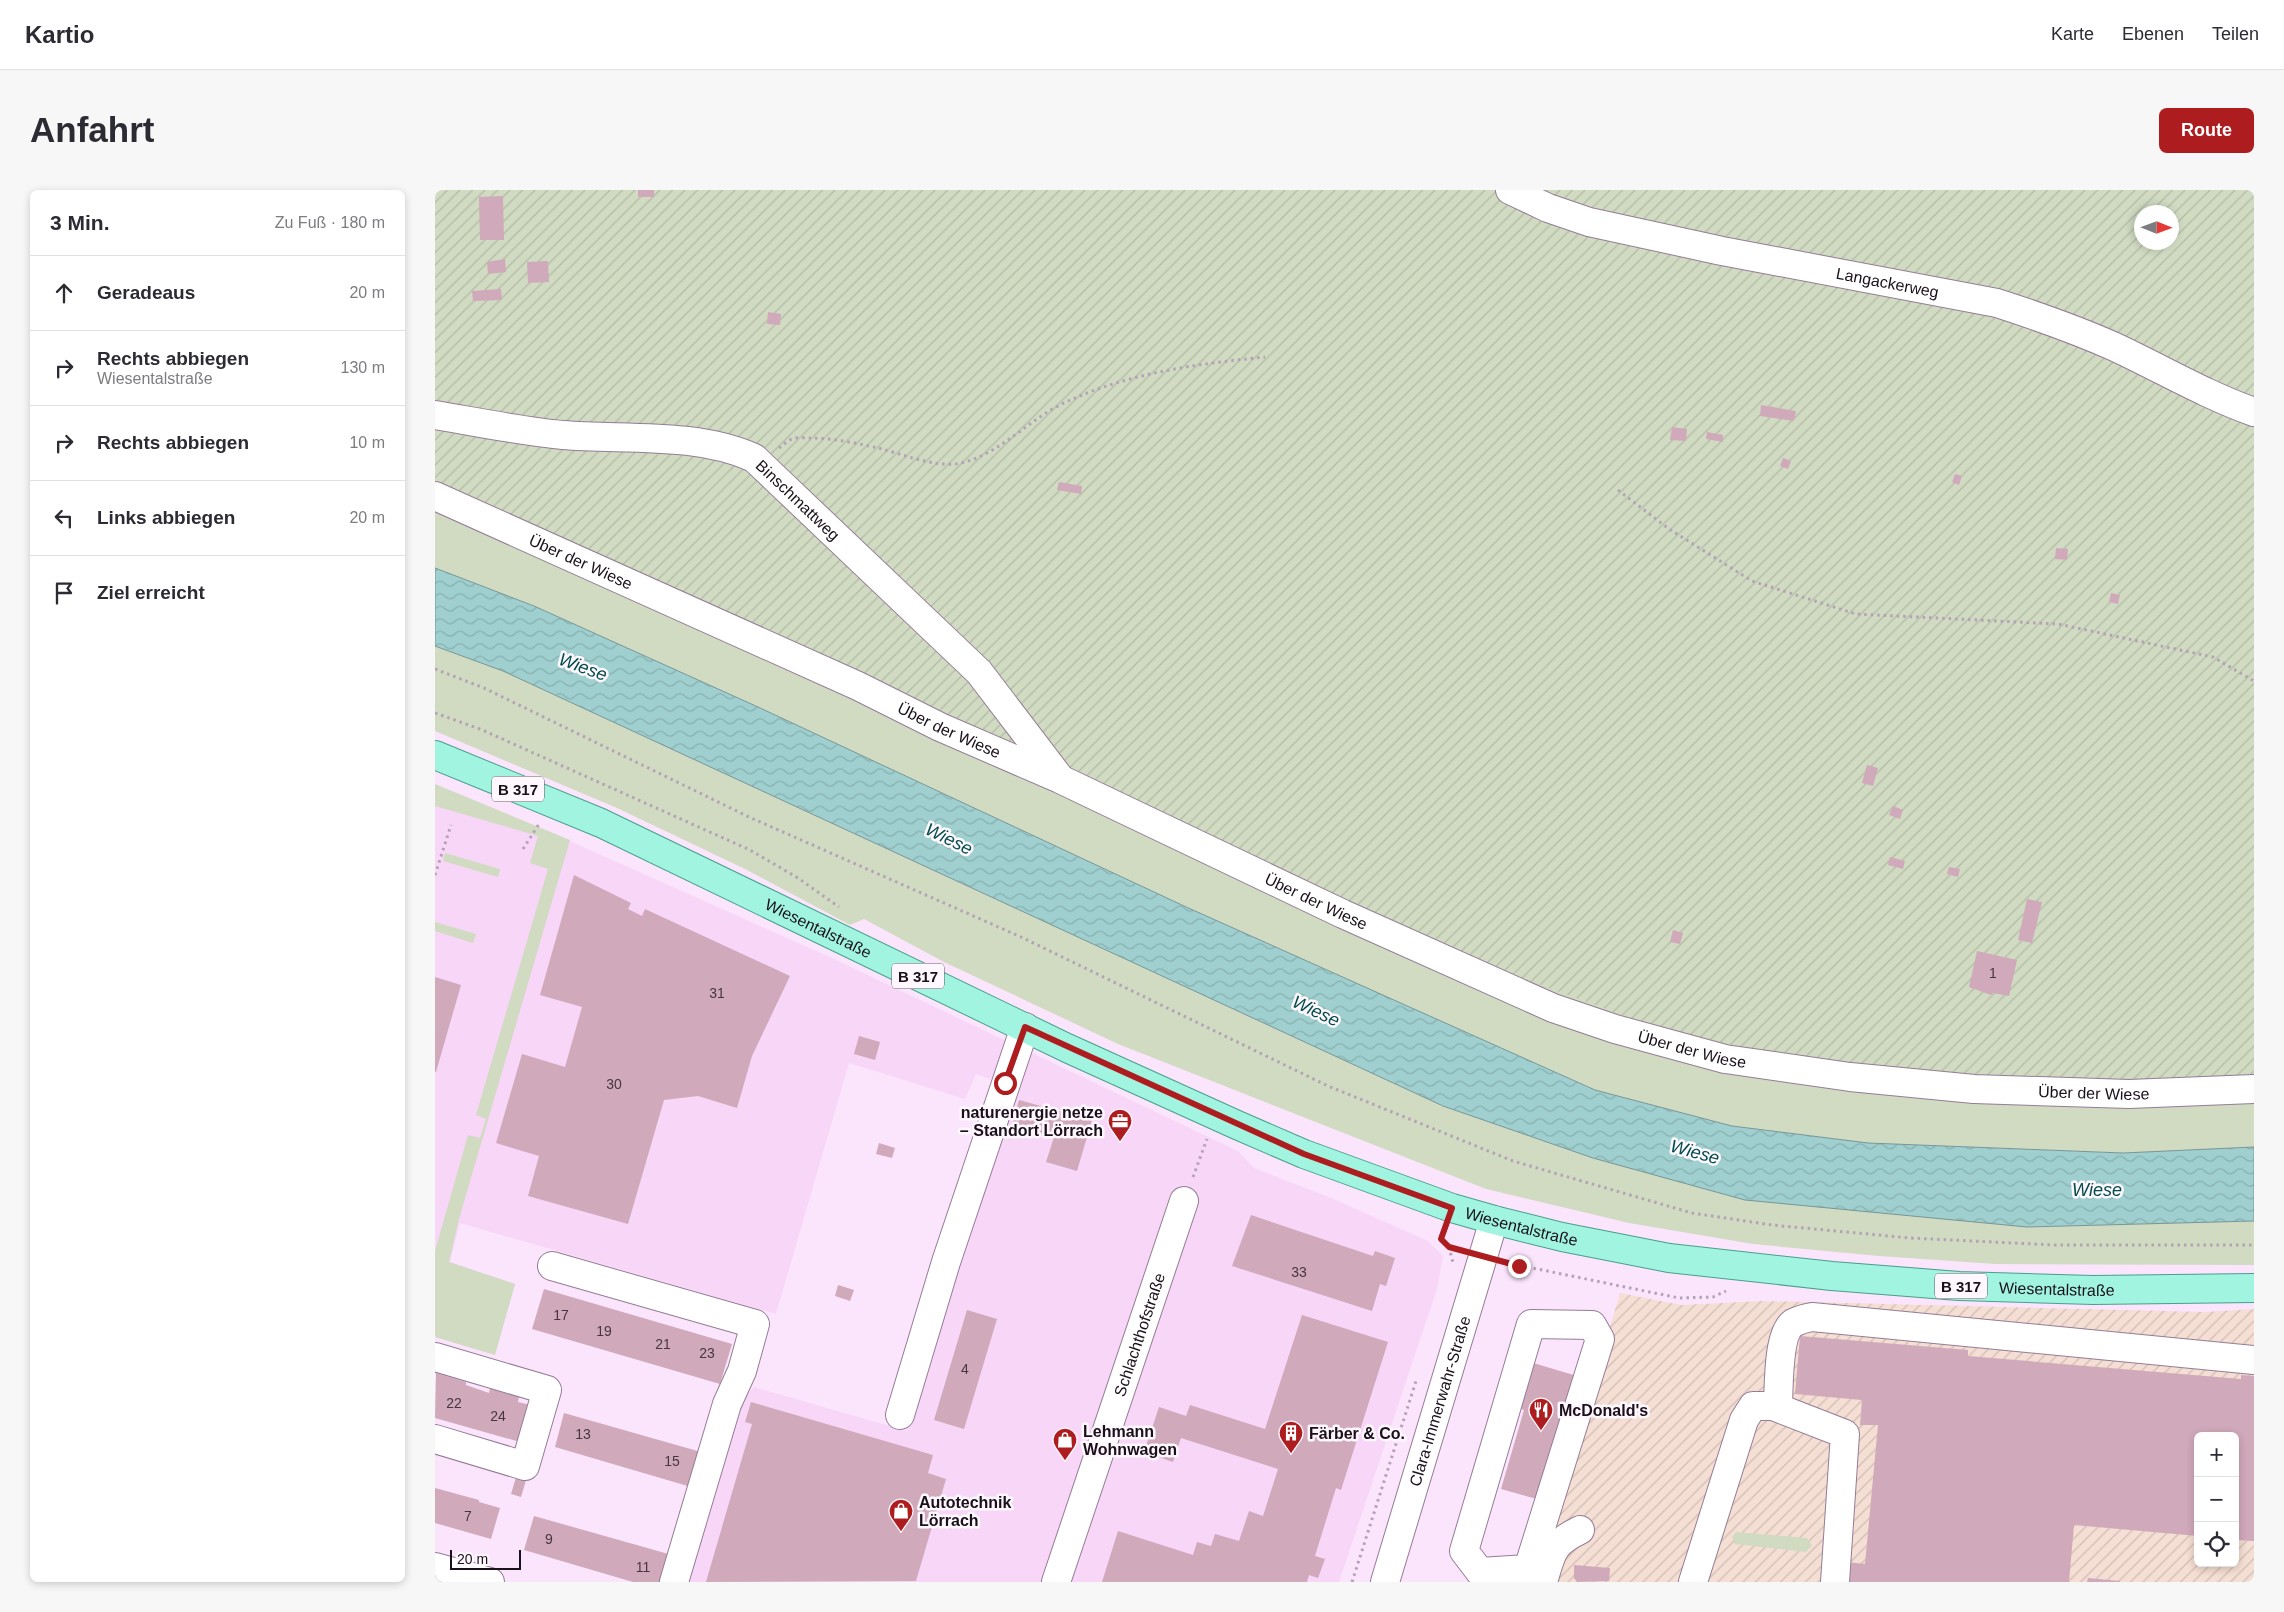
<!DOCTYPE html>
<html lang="de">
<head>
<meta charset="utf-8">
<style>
	body { margin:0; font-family:Arial,sans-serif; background:#f7f7f7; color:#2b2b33 }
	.controls { position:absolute; right:15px; bottom:15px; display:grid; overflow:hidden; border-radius:8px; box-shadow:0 2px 8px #0003 }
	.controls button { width:45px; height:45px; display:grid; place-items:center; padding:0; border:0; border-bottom:1px solid #e1e1e2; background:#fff; color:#2b2b33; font:25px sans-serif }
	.compass { position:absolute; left:1699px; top:15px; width:45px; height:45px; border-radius:50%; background:#fff; box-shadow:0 2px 8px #0003; rotate:91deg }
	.scale { position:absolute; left:15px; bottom:12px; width:71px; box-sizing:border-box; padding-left:5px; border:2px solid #191019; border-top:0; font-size:14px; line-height:18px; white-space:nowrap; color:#191019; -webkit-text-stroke:4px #fef8fe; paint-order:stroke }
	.stop { position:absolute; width:15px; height:15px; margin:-11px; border:4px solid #ad1c1e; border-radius:50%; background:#fff }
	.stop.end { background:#ad1c1e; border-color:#fff; box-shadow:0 1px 5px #0008 }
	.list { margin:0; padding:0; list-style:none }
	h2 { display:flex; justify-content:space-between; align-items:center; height:65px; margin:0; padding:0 20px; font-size:21px }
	h2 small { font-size:16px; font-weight:400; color:#7c7c81 }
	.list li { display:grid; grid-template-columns:32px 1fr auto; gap:15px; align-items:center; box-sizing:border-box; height:75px; padding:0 20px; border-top:1px solid #e1e1e2 }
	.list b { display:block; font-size:19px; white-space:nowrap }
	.list p { margin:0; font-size:16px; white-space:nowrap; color:#7c7c81 }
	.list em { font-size:16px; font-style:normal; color:#7c7c81 }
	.icon { flex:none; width:28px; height:28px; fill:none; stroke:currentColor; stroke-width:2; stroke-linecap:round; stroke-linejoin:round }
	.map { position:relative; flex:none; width:1819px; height:1392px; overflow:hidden; border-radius:8px }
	header { display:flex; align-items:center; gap:30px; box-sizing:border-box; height:70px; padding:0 25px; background:#fff; border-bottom:1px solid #e1e1e2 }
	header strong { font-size:24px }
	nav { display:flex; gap:28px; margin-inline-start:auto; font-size:18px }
	.intro { display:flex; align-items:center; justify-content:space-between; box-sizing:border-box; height:120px; padding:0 30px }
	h1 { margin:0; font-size:35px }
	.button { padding:12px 22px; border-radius:8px; background:#ad1c1e; color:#fff; font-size:18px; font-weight:700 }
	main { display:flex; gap:30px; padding:0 30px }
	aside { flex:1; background:#fff; border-radius:8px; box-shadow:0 2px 8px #0003 }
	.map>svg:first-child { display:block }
	.built { fill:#f7d6f8 }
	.industrial { fill:url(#industrial-furrows); fill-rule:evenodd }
	.green { fill:#d0dbc2 }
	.garden { fill:url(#garden-furrows); fill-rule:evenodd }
	.water { fill:url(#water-waves); stroke:#779698 }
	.building { fill:#d0a9bb }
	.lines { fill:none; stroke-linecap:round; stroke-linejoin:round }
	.minor-casing { stroke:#957c96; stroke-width:30 }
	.major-casing { stroke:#499f8c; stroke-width:30 }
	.path { stroke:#b4a2b5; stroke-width:3; stroke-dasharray:2.5 4; stroke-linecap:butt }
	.minor { stroke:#fff; stroke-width:28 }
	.major { stroke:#a1f4df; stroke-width:28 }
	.route { stroke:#ad1c1e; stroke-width:6 }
	.labels { text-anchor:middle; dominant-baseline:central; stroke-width:5; stroke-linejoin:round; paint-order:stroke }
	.number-label { font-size:14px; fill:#473642 }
	.shield { fill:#fef8fe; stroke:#5e565e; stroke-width:1 }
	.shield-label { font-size:15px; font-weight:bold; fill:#191019 }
	.street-label { font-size:16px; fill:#191019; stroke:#fef8fe }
	.poi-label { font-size:16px; font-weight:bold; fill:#191019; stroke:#fef8fe; text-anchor:start }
	.water-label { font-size:18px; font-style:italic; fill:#004b4c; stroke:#fef8fe }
</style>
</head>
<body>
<header>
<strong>Kartio</strong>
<nav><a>Karte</a><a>Ebenen</a><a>Teilen</a></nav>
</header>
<div class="intro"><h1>Anfahrt</h1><a class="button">Route</a></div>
<main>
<aside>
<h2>3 Min.<small>Zu Fuß · 180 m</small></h2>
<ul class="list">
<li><svg class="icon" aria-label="ahead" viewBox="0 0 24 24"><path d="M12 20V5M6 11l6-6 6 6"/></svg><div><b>Geradeaus</b></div><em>20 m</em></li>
<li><svg class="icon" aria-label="right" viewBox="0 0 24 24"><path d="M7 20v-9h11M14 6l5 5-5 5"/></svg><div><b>Rechts abbiegen</b><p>Wiesentalstraße</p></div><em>130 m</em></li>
<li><svg class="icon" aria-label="right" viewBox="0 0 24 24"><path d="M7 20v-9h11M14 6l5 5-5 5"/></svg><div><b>Rechts abbiegen</b></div><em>10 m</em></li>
<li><svg class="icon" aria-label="left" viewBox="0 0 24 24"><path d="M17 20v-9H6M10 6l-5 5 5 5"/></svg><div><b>Links abbiegen</b></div><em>20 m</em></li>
<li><svg class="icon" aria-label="arrive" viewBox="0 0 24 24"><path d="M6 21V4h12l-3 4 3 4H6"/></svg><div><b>Ziel erreicht</b></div></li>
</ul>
</aside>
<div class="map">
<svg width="1819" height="1392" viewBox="0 0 1819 1392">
	<defs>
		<pattern id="industrial-furrows" width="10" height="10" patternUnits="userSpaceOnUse" patternTransform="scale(1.25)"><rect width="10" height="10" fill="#f5ded3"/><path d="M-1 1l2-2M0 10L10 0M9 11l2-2" fill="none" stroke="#d1bdb5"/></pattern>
		<pattern id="garden-furrows" width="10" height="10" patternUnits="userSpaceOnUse" patternTransform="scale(1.25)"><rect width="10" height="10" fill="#d0dbc2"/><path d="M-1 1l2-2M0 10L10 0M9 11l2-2" fill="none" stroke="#b2bba6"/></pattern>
		<pattern id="water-waves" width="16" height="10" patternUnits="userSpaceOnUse" patternTransform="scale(1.25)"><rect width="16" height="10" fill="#9fcfcf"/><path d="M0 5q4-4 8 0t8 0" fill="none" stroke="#88b1b1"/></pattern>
	</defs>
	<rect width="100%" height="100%" fill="#fbe5fc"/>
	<path class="built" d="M 0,597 L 135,651 L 399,769 L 803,961 L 819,978 L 894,1007 L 993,1051 L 1008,1066 L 1002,1099 L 904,1392 L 251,1392 L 310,1207 L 319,1197 L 472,1241 L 577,897 L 541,884 L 530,909 L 414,873 L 341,1124 L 25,1033 L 15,1072 L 80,1094 L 60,1165 L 0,1147 Z"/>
	<path class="industrial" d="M 1185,1103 L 1246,1115 L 1328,1111 L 1770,1122 L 1819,1119 L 1819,1392 L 1100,1392 ZM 1763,1246 L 1800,1246 L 1800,1373 L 1763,1373 Z"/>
	<path class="green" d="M 0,304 L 1819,895 L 1819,957 L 1688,963 L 1433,953 L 1297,936 L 1160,900 L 749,716 L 323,517 L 99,416 L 0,378 Z
		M 0,456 L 68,481 L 1008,916 L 1158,968 L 1592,1037 L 1819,1031 L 1819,1075 L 1560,1074 L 1444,1066 L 1318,1054 L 1194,1033 L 1051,999 L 683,854 L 509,772 L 429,729 L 415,735 L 312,680 L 182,618 L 0,541 Z
		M 0,594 L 135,650 L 24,1029 L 14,1072 L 80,1094 L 60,1165 L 0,1147 L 0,1061 L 33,945 L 45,948 L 51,929 L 41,925 L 113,679 L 95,673 L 103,646 L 0,616 Z
		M 10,663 L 65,679 L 63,687 L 8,671 Z
		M 0,732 L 41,744 L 38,753 L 0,741 Z
		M 1301,1342 L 1372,1348 L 1377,1355 L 1371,1362 L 1300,1354 L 1297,1347 Z"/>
	<path class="garden" d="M 0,0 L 1819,0 L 1819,895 L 1556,889 L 1381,873 L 1234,842 L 1057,777 L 0,304 ZM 1706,22 L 1736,22 L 1736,52 L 1706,52 Z"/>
	<path class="water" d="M 0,378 L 99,416 L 323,517 L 749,716 L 1160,900 L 1297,936 L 1433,953 L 1688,963 L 1819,957 L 1819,1031 L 1592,1037 L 1310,1010 L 1158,968 L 1008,916 L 68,481 L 0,456 Z"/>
	<path class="building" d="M 203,0 L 219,0 L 219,7 L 203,7 Z
		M 68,6 L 69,50 L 45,50 L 44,7 Z
		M 70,69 L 71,82 L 53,84 L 52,72 Z
		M 113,71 L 114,92 L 93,93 L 92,72 Z
		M 66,99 L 67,110 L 38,111 L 37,101 Z
		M 333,122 L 346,124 L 345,135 L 332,134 Z
		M 1326,215 L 1361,221 L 1359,231 L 1325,226 Z
		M 1237,237 L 1252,239 L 1251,251 L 1235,250 Z
		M 1272,242 L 1288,245 L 1288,252 L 1271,249 Z
		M 1348,268 L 1356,271 L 1353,279 L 1345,276 Z
		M 1520,284 L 1527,286 L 1524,295 L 1517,292 Z
		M 624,292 L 647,296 L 646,304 L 622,300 Z
		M 1621,358 L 1633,359 L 1632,370 L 1620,369 Z
		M 1676,403 L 1685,405 L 1683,414 L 1674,412 Z
		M 1432,575 L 1443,578 L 1438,596 L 1427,593 Z
		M 1458,616 L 1468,620 L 1465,629 L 1454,625 Z
		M 1455,667 L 1470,671 L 1468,679 L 1453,675 Z
		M 1514,677 L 1525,679 L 1523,687 L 1512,684 Z
		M 139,685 L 196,713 L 193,719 L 207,726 L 210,719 L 355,786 L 317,866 L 302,918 L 263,906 L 229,910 L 193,1034 L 93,1006 L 104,966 L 61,953 L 87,864 L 130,877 L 147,817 L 105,805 Z
		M 1592,709 L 1607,712 L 1597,753 L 1583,750 Z
		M 1238,740 L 1248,743 L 1245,754 L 1235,752 Z
		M 1542,761 L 1582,770 L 1574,806 L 1558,803 L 1556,805 L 1534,797 Z
		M 0,787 L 26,795 L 1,882 L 0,882 Z
		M 424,846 L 445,852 L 440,870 L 419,864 Z
		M 584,910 L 657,930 L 642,981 L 611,972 L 619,947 L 577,935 Z
		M 444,953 L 460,958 L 457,968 L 441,964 Z
		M 816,1025 L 938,1066 L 940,1061 L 960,1068 L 951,1096 L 945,1094 L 937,1121 L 797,1076 Z
		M 403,1095 L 419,1100 L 415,1111 L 400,1106 Z
		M 109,1099 L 297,1154 L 285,1194 L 97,1139 Z
		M 532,1120 L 562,1129 L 529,1239 L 499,1230 Z
		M 867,1125 L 953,1152 L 906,1300 L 901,1298 L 880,1366 L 890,1369 L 883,1388 L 874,1385 L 872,1392 L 667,1392 L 683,1341 L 758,1365 L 762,1352 L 776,1356 L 780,1344 L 804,1351 L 814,1321 L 828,1326 L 843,1279 L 746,1248 L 738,1272 L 709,1262 L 724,1217 L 751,1226 L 755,1215 L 830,1239 Z
		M 1365,1146 L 1533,1160 L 1533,1166 L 1806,1189 L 1806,1185 L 1819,1186 L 1819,1351 L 1800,1350 L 1800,1246 L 1763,1246 L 1763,1346 L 1639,1335 L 1634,1392 L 1410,1392 L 1412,1372 L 1430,1374 L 1443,1235 L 1425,1235 L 1427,1210 L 1360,1204 Z
		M 1095,1172 L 1142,1186 L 1105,1310 L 1066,1299 L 1089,1220 L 1083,1218 Z
		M 1,1183 L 31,1192 L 31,1195 L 54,1203 L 55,1198 L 84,1207 L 83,1212 L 96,1215 L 85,1252 L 0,1228 Z
		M 316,1212 L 498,1265 L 493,1283 L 511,1289 L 481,1391 L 271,1392 L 317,1234 L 310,1232 Z
		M 129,1223 L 266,1262 L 256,1297 L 120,1257 Z
		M 82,1284 L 92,1287 L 86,1307 L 76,1304 Z
		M 0,1298 L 44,1310 L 44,1312 L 65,1318 L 56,1349 L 0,1333 Z
		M 99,1326 L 237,1365 L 229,1392 L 198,1392 L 89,1360 Z
		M 1139,1375 L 1175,1378 L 1174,1391 L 1142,1392 L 1139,1388 Z
		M 1653,1388 L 1685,1391 L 1685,1392 L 1652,1392 Z"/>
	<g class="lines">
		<defs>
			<g id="minor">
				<path id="s1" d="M 1075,0 L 1113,18 L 1154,32 L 1287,61 L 1562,113 C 1602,126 1642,140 1680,157 C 1727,179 1771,205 1819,222"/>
				<path id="s2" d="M 0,225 C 42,232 85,241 128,245 C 189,250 262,242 319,268 L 544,482 L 624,587"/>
				<path id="s3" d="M 0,306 L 423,496 L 505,537 L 625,589 L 908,724 L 1118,818 L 1180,839 L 1290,869 L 1415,887 L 1539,899 L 1694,904 L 1819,899"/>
				<path d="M 117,1076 L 320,1134 L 307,1181 L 292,1214 L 239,1392"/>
				<path d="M 1096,1134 L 1157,1135 L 1165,1149 L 1093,1379 L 1045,1382 L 1029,1361 Z"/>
				<path d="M 0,1167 L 112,1200 L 90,1276 L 0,1249"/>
				<path d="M 1338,1216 L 1410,1244 L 1400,1392"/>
				<path d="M 465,1225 L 511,1072 L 590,837"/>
				<path d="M 0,1377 L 55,1392"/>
				<path id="s4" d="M 621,1392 L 749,1011"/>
				<path id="s5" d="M 950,1392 L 1059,1030"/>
				<path d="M 1108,1392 C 1117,1363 1116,1354 1145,1340"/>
				<path d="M 1258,1392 L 1309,1230 L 1318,1216 L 1338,1216 L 1343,1213 C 1344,1194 1343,1144 1358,1133 C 1364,1130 1371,1128 1377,1127 L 1819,1170"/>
			</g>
			<g id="major">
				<path id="s6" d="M 0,565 L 166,633 L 632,858 L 802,935 L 869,964 L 1017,1018 L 1059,1030 L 1127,1047 L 1234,1068 L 1397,1086 L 1524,1096 L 1658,1100 L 1819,1098"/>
			</g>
		</defs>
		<use href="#minor" class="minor-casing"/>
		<use href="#major" class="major-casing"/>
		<path class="path" d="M 344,258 C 348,255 352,251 357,249 C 362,247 370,248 375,248 C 397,248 421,253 443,258 C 467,264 495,276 520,274 C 558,269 588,235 621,217 C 685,184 760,174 830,167
			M 1183,300 L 1234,339 L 1317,391 L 1421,424 L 1623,434 L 1778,467 L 1819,491
			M 0,479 L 49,498 L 314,627 L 586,747 L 893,896 L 1078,971 L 1257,1023 L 1337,1035 L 1475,1048 L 1620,1055 L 1819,1055
			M 0,523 L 45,539 L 315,660 L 363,688 L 404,717
			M 88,659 L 104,634
			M 0,685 L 16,635
			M 758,987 L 772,949
			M 1009,1041 L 1006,1049 L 1014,1057 L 1018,1073
			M 1073,1073 L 1244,1108 L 1278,1107 L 1291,1101
			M 917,1392 L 981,1191"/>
		<use href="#minor" class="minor"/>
		<use href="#major" class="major"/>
	</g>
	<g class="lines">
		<path class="route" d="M 570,893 L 590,837 L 869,964 L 1017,1018 L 1006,1049 L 1014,1057 L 1084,1076"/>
	</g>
	<defs>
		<symbol id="office-pin" viewBox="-11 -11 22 30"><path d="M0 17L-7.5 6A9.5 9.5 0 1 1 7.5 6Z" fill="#ad1c1e" stroke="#fef8fe"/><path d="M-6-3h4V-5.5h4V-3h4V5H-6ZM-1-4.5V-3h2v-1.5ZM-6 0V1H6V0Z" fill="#fff"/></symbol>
		<symbol id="restaurant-pin" viewBox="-11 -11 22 30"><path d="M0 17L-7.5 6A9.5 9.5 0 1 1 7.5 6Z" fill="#ad1c1e" stroke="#fef8fe"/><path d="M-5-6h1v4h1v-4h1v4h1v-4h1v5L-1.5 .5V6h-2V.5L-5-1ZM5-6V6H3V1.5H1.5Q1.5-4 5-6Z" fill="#fff"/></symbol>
		<symbol id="building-pin" viewBox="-11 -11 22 30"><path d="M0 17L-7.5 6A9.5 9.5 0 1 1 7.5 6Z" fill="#ad1c1e" stroke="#fef8fe"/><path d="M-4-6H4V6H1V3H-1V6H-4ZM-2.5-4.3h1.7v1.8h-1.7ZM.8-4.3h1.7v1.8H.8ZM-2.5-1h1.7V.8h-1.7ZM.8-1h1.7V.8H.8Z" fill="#fff"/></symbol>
		<symbol id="shop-pin" viewBox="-11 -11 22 30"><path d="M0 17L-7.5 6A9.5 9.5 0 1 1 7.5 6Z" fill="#ad1c1e" stroke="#fef8fe"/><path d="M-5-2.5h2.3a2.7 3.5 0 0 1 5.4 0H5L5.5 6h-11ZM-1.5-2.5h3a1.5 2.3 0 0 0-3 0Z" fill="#fff"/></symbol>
	</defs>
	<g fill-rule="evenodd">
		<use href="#office-pin" x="671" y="917" width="28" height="38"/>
		<use href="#restaurant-pin" x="1092" y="1206" width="28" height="38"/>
		<use href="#building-pin" x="842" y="1229" width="28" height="38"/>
		<use href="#shop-pin" x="616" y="1236" width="28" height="38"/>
		<use href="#shop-pin" x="452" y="1307" width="28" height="38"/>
	</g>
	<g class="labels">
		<g class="number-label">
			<text x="1558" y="783">1</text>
			<text x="282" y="803">31</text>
			<text x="179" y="894">30</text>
			<text x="864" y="1082">33</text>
			<text x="126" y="1125">17</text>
			<text x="169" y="1141">19</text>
			<text x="228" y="1154">21</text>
			<text x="272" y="1163">23</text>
			<text x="530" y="1179">4</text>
			<text x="19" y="1213">22</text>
			<text x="63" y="1226">24</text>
			<text x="148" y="1244">13</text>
			<text x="237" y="1271">15</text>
			<text x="33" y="1326">7</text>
			<text x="114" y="1349">9</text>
			<text x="208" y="1377">11</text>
		</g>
		<g class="shield">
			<rect x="57" y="586.5" width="52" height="25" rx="4"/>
			<rect x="457" y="773.5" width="52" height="25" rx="4"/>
			<rect x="1500" y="1083.5" width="52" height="25" rx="4"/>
		</g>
		<g class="shield-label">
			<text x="83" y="599">B 317</text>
			<text x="483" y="786">B 317</text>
			<text x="1526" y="1096">B 317</text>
		</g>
		<g class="street-label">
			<text stroke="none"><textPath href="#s1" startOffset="390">Langackerweg</textPath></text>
			<text stroke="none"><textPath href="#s2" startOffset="384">Binschmattweg</textPath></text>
			<text stroke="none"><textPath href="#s3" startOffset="160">Über der Wiese</textPath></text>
			<text stroke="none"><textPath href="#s3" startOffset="565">Über der Wiese</textPath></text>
			<text stroke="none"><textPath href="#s3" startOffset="970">Über der Wiese</textPath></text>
			<text stroke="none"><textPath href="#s6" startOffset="421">Wiesentalstraße</textPath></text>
			<text stroke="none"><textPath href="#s3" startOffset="1375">Über der Wiese</textPath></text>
			<text stroke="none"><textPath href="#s3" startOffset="1780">Über der Wiese</textPath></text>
			<text stroke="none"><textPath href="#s6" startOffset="1186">Wiesentalstraße</textPath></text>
			<text stroke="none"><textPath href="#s6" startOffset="1726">Wiesentalstraße</textPath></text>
			<text stroke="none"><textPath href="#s4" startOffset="261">Schlachthofstraße</textPath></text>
			<text stroke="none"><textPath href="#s5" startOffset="189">Clara-Immerwahr-Straße</textPath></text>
		</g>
		<g class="poi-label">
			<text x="668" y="922" text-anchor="end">naturenergie netze<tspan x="668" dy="18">– Standort Lörrach</tspan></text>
			<text x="1124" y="1220">McDonald's</text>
			<text x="648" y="1241">Lehmann<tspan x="648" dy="18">Wohnwagen</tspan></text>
			<text x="874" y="1243">Färber &amp; Co.</text>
			<text x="484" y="1312">Autotechnik<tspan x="484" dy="18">Lörrach</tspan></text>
		</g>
		<g class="water-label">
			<text transform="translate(148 477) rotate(20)">Wiese</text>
			<text transform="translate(514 649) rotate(26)">Wiese</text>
			<text transform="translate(881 821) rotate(25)">Wiese</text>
			<text transform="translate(1260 962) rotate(15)">Wiese</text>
			<text x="1662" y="1000">Wiese</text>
		</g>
	</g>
</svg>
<div class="controls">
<button>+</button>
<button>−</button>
<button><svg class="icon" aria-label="locate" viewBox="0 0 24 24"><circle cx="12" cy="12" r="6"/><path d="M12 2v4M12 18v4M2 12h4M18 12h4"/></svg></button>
</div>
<svg class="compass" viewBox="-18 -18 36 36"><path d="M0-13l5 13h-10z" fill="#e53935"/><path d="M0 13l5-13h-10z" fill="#7c7c81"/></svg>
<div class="scale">20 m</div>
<div class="stop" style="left:570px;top:893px"></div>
<div class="stop end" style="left:1084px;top:1076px"></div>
</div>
</main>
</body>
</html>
